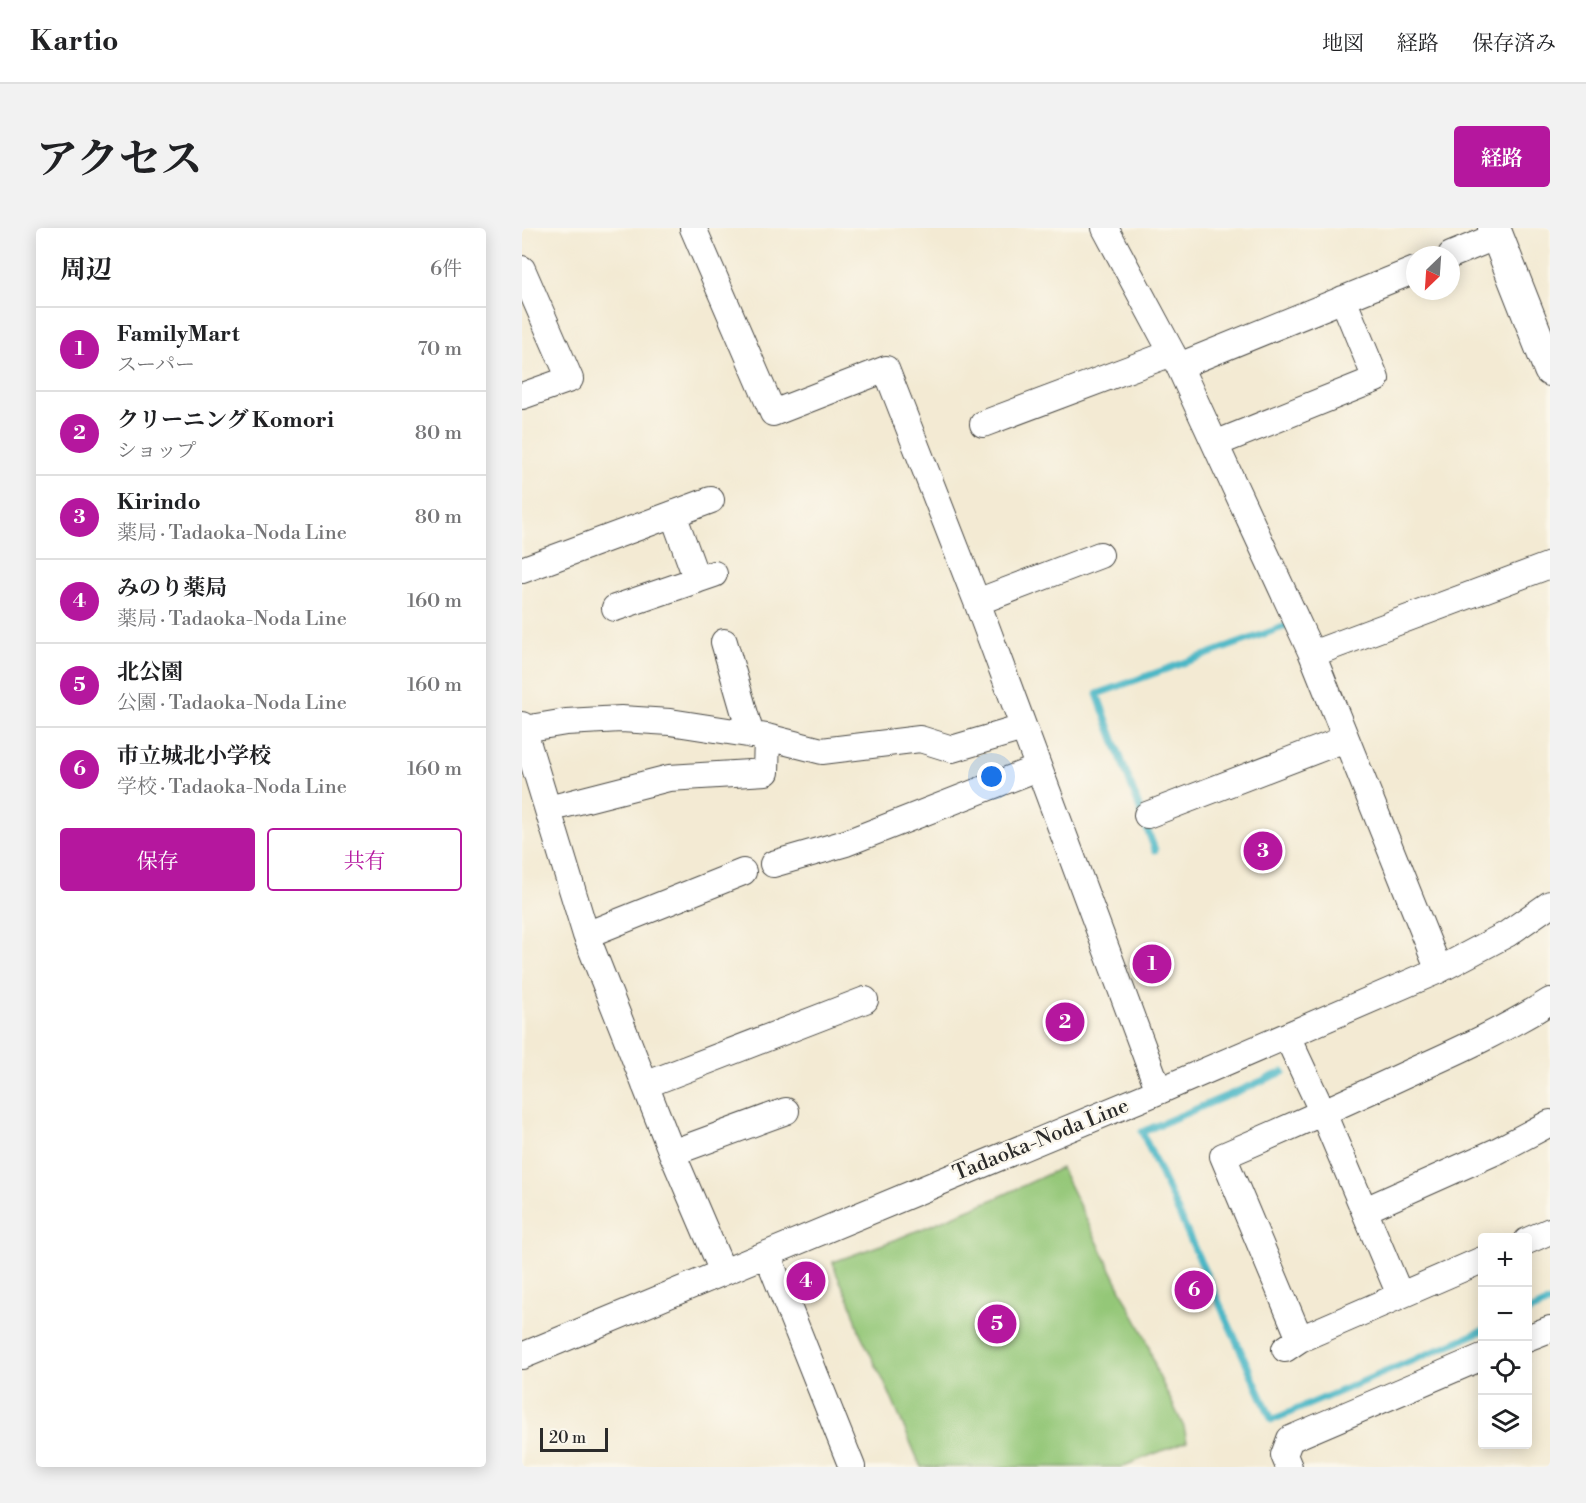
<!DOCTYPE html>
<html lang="ja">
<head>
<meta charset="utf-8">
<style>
	body { margin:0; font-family:"Libre Bodoni","Noto Serif JP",serif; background:#f2f2f2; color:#202124 }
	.controls { position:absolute; right:18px; bottom:18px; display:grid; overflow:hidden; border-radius:6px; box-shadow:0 3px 15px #0003 }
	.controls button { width:54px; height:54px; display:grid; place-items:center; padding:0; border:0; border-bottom:2px solid #e0e0e0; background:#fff; color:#202124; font:30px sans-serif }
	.compass { position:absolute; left:884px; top:18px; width:54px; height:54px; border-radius:50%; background:#fff; box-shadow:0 3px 15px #0003; rotate:205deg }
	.scale { position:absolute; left:18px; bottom:15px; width:68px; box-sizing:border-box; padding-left:6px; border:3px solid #2b2b2b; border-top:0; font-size:16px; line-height:21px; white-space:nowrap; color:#2b2b2b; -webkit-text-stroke:4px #fbf7ec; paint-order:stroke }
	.you { position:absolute; left:470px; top:549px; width:21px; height:21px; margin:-15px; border:4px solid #fff; border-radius:50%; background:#1a73e8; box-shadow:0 0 0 9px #1a73e833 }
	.badge { display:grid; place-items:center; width:39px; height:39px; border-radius:50%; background:#b5179e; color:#fff; font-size:20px; font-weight:700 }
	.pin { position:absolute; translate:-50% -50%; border:3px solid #fff; box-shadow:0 2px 6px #0006 }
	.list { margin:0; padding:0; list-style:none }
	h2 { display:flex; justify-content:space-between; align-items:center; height:78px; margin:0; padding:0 24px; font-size:26px }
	h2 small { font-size:20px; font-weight:400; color:#757577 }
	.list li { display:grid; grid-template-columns:39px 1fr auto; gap:18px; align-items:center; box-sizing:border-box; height:84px; padding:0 24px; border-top:2px solid #e0e0e0 }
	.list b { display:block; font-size:22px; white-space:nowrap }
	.list p { margin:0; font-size:20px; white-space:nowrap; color:#757577 }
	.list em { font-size:20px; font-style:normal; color:#757577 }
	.actions { display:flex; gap:12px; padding:18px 24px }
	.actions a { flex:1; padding:14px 0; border:2px solid #b5179e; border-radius:6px; text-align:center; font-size:21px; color:#b5179e }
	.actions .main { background:#b5179e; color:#fff }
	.icon { flex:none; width:33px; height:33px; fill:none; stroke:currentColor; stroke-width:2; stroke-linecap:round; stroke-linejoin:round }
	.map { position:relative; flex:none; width:1028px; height:1239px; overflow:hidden; border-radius:6px }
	header { display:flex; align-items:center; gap:36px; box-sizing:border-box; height:84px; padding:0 30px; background:#fff; border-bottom:2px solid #e0e0e0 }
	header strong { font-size:28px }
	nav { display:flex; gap:33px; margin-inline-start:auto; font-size:21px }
	.intro { display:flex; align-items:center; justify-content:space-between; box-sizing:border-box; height:144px; padding:0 36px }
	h1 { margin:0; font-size:42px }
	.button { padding:15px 27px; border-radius:6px; background:#b5179e; color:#fff; font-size:21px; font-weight:700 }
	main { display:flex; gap:36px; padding:0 36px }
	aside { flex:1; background:#fff; border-radius:6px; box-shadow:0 3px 15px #0003 }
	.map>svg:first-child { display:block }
	.green { fill:#94c778; stroke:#607952; stroke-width:1.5 }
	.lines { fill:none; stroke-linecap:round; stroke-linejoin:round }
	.stream { stroke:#4bb7c6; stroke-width:7 }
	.minor-casing { stroke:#494844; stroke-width:28 }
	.major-casing { stroke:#494844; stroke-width:34 }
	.minor { stroke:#fff; stroke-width:26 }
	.major { stroke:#fff; stroke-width:32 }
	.labels { text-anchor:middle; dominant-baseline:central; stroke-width:5; stroke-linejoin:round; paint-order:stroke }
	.street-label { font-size:21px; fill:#2b2b2b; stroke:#fbf7ec }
</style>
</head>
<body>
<header>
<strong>Kartio</strong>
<nav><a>地図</a><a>経路</a><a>保存済み</a></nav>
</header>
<div class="intro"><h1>アクセス</h1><a class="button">経路</a></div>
<main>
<aside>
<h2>周辺<small>6件</small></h2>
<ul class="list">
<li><span class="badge">1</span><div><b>FamilyMart</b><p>スーパー</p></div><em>70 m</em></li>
<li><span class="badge">2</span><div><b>クリーニング Komori</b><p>ショップ</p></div><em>80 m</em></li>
<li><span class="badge">3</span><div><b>Kirindo</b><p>薬局 · Tadaoka-Noda Line</p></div><em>80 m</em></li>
<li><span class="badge">4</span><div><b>みのり薬局</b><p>薬局 · Tadaoka-Noda Line</p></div><em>160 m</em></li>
<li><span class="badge">5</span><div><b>北公園</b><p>公園 · Tadaoka-Noda Line</p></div><em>160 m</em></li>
<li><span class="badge">6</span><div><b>市立城北小学校</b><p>学校 · Tadaoka-Noda Line</p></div><em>160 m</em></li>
</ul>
<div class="actions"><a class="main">保存</a><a>共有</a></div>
</aside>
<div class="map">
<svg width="1028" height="1239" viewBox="0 0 1028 1239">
	<rect width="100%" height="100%" fill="#fbf7ec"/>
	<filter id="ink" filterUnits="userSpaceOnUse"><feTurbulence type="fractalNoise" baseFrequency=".0167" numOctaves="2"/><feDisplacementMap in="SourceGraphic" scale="12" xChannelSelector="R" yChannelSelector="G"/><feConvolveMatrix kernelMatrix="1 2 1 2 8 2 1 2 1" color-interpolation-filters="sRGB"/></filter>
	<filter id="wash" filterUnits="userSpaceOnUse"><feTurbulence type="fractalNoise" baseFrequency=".008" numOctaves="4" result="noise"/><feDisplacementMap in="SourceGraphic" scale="24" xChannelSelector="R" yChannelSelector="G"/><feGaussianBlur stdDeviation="1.35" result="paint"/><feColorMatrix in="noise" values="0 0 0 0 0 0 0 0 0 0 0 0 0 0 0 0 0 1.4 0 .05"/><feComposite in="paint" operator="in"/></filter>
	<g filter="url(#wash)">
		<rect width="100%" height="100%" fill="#f3ead3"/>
		<path class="green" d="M 539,940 L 611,1086 L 624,1110 L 635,1144 L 662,1199 L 665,1213 L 599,1239 L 399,1239 L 365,1160 L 338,1105 L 328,1073 L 315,1047 L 311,1034 L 370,1013 L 477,969 Z"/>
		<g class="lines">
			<path class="stream" d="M 633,622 L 575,466 L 764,398
				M 761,844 L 620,904 L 750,1192 L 960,1103
				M 1005,1084 L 1028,1074"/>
		</g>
	</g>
	<g filter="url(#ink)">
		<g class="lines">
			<defs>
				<path id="minor" d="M 171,0 L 251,185 L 364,141 L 455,374 L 637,863
					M 583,0 L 657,138 L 790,426 L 917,742
					M 929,27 L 975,8
					M 0,41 L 48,151 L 0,168
					M 657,138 L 893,42
					M 461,196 L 650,125
					M 693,216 L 854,151 L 821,71
					M 151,286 L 175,352
					M 0,342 L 189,272
					M 455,374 L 578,327
					M 93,380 L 192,346
					M 202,414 L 229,507
					M 790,426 L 1028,337
					M 0,497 L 64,707 L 150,925 L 201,1044
					M 2,501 L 44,494 L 99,491 L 148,494 L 245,509 L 300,523 L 398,511 L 430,521 L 501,500
					M 26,581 L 147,550 L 244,544 L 245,509
					M 625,587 L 823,511
					M 251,636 L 324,615 L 516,540
					M 64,707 L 221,644
					M 765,808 L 801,885 L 878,1067
					M 123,857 L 343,772
					M 150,925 L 264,883
					M 843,982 L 975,923 L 1028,895
					M 1005,1013 L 1028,1003
					M 245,1026 L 330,1239
					M 1005,1110 L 1028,1101
					M 778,1111 L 701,928 C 764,901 827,873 889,844 C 936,823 984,801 1028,773
					M 763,1121 L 778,1111 L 960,1032
					M 0,1128 L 637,863 L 917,742 L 985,706 L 1028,676
					M 767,1239 L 762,1227 L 768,1211 L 960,1129"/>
				<path id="major" d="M 972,0 L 1028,142"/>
			</defs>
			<use href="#minor" class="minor-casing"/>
			<use href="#major" class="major-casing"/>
			<use href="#minor" class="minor"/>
			<use href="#major" class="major"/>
		</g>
	</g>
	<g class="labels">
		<g class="street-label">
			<text transform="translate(519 912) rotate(-22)">Tadaoka-Noda Line</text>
		</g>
	</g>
</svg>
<div class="controls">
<button>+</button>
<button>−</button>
<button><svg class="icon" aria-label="locate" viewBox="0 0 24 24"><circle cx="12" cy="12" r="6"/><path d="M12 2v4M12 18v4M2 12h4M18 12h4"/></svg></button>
<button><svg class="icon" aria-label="layers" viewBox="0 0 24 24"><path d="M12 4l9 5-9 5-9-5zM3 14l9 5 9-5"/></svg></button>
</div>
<svg class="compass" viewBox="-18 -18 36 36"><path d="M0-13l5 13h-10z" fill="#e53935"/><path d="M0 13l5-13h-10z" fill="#757577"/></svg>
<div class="scale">20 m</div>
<div class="you"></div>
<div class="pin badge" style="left:630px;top:736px">1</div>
<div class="pin badge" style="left:543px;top:794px">2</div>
<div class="pin badge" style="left:741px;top:623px">3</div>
<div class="pin badge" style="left:284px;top:1053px">4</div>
<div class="pin badge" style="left:475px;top:1096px">5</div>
<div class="pin badge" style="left:672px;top:1062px">6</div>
</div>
</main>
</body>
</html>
